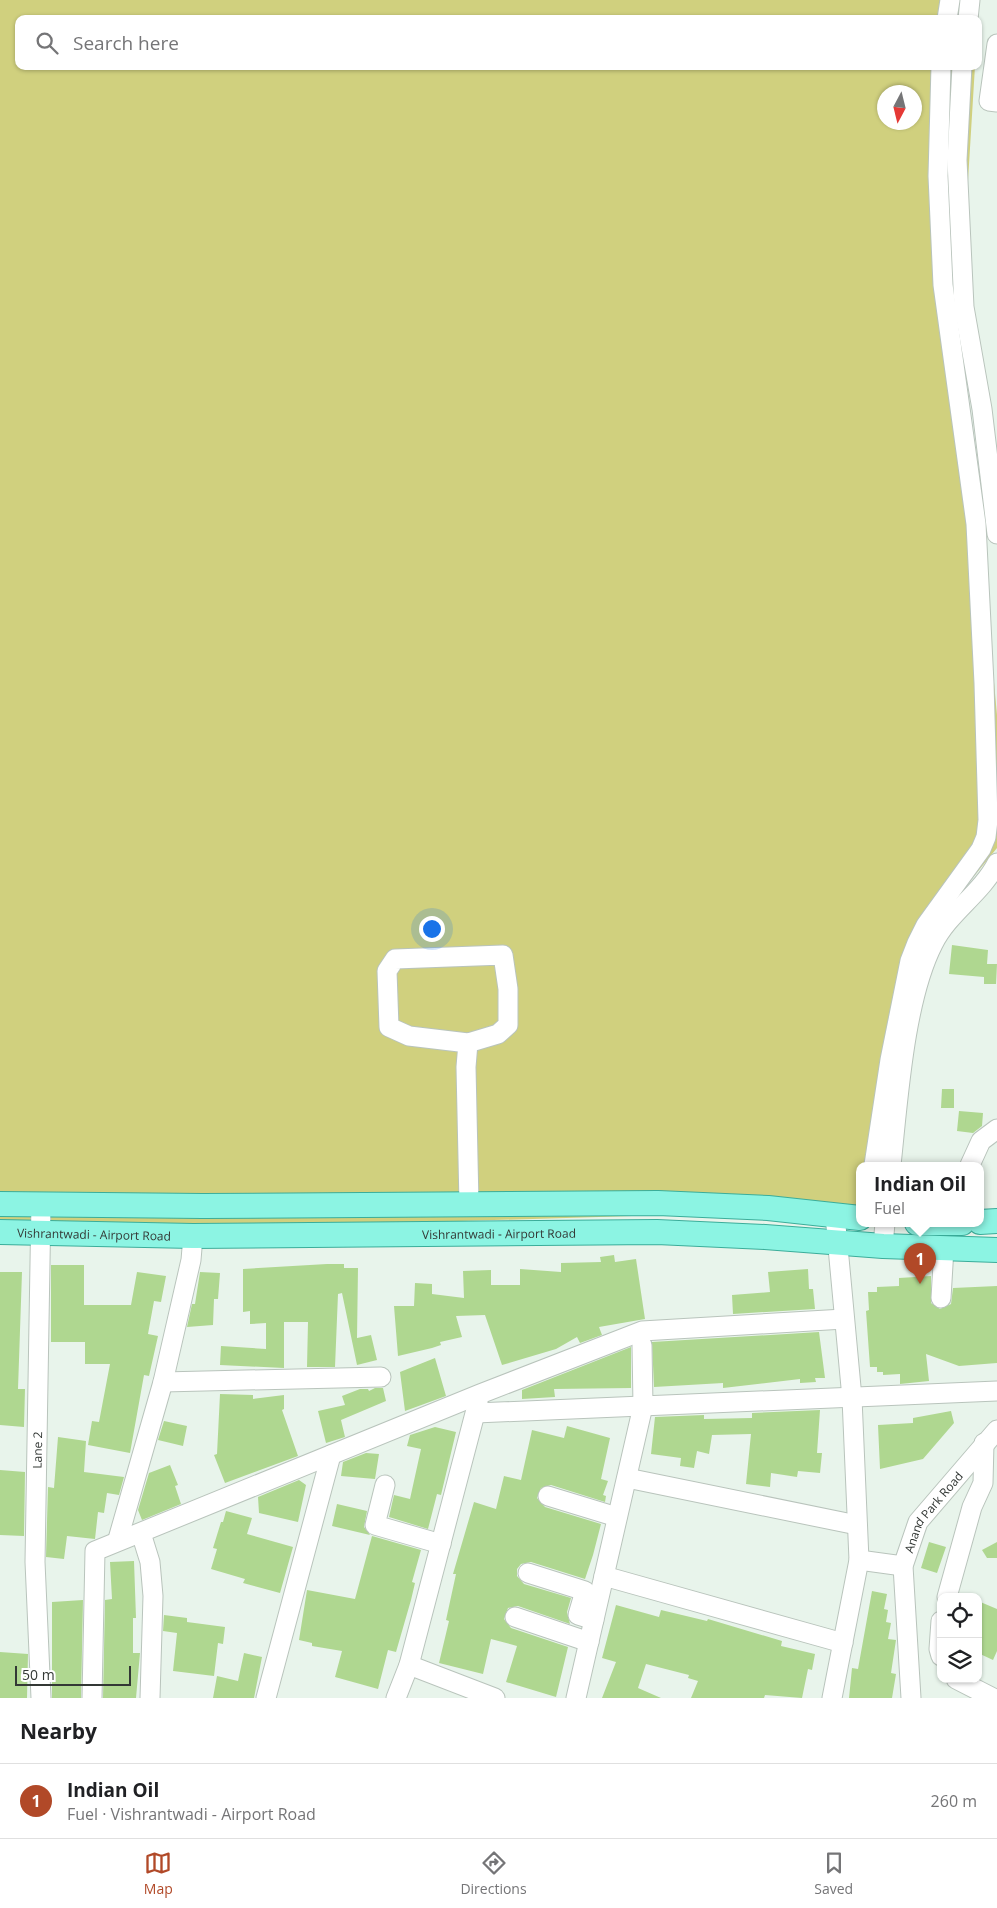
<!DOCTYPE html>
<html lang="en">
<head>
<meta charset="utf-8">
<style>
	body { margin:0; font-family:"Open Sans",sans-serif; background:#f6f6f6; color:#202124 }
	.controls { position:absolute; right:15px; bottom:15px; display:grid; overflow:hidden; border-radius:10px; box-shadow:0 1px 4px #0004 }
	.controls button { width:45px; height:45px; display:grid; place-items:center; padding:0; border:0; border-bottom:1px solid #e0e0e0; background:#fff; color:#202124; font:25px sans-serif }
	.compass { position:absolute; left:877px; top:85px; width:45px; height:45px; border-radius:50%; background:#fff; box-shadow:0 1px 4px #0004; rotate:187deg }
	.scale { position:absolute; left:15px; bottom:12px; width:116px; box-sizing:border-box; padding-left:5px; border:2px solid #333835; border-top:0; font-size:14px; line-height:18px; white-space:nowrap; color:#333835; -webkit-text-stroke:4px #fff; paint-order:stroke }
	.you { position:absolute; left:431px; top:928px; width:18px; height:18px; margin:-12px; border:4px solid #fff; border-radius:50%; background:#1a73e8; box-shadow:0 0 0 8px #1a73e833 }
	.badge { display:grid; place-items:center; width:32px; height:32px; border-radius:50%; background:#b14928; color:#fff; font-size:16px; font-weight:700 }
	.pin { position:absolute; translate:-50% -41px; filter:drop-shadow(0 1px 2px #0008) }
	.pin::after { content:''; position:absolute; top:26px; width:18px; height:15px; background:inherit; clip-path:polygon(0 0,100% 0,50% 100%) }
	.popup { position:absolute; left:856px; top:1162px; width:128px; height:65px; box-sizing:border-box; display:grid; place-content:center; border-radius:10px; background:#fff; filter:drop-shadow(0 1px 4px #0005); font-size:16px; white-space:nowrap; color:#757577 }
	.popup b { font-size:19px; color:#202124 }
	.popup::after { content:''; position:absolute; left:50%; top:100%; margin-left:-10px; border:10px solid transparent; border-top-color:#fff }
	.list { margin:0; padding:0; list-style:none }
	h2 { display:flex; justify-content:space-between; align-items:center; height:65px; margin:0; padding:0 20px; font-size:21px }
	h2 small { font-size:16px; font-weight:400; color:#757577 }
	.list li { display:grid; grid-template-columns:32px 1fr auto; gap:15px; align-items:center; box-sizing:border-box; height:75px; padding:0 20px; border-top:1px solid #e0e0e0 }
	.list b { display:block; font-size:19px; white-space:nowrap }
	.list p { margin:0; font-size:16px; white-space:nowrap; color:#757577 }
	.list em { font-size:16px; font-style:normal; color:#757577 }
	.icon { flex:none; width:28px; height:28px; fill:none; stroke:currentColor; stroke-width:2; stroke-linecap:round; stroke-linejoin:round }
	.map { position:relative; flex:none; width:997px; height:1698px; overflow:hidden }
	.search { position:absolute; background:#fff; box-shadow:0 1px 4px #0004; left:15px; right:15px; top:15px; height:55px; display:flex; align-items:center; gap:12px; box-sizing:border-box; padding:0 18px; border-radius:10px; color:#757577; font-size:19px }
	.sheet { height:140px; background:#fff }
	nav { display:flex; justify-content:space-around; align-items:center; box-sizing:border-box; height:70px; border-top:1px solid #e0e0e0; background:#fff; font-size:14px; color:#757577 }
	nav a { display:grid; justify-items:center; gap:2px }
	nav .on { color:#b14928 }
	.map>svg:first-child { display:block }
	.green { fill:#d0d07e; fill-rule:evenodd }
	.building { fill:#afd790 }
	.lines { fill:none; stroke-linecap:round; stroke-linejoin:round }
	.minor-casing { stroke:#b9c4bc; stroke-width:21 }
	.major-casing { stroke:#3bad9a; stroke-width:26 }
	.minor { stroke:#fff; stroke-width:19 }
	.major { stroke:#8cf4e3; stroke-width:24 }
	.labels { text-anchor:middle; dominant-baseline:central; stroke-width:4; stroke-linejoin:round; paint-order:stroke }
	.street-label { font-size:12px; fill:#333835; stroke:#fff }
</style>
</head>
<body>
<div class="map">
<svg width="997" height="1698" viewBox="0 0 997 1698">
	<rect width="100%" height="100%" fill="#e8f4eb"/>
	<path class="green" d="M 0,0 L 979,0 L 978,19 L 19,19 L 19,66 L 975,66 L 960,312 L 997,715 L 997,848 L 934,925 L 871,1165 L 860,1165 L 860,1209 L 0,1235 ZM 884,92 L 914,92 L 914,122 L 884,122 Z"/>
	<path class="building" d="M 952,945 L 988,950 L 987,964 L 997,964 L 996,984 L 984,984 L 984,977 L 949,974 Z
		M 942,1089 L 954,1089 L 954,1108 L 941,1108 Z
		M 959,1111 L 983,1113 L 982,1126 L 973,1133 L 957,1131 Z
		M 614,1255 L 615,1262 L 636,1259 L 645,1319 L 599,1327 L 602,1335 L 580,1343 L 577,1337 L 556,1349 L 502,1365 L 485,1315 L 456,1316 L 462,1337 L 440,1342 L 441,1345 L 432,1348 L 398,1356 L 394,1306 L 414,1306 L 415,1283 L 432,1284 L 432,1294 L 464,1298 L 463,1271 L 491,1270 L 491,1285 L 520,1285 L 520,1269 L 561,1272 L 561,1263 L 601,1262 L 600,1257 Z
		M 327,1264 L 344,1264 L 344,1268 L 358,1268 L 357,1338 L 371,1335 L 377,1360 L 357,1365 L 342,1293 L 338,1294 L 335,1367 L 307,1367 L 308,1322 L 284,1322 L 284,1368 L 220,1365 L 221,1346 L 266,1349 L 266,1323 L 250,1324 L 250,1311 L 243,1312 L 243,1269 Z
		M 51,1265 L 84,1265 L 84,1305 L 131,1305 L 137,1272 L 166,1276 L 161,1302 L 154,1301 L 148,1334 L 158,1336 L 149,1376 L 144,1375 L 130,1453 L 88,1445 L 92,1421 L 99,1422 L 110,1364 L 85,1364 L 85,1342 L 51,1342 Z
		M 808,1269 L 809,1289 L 813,1289 L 815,1309 L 733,1314 L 732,1295 L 770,1292 L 768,1272 Z
		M 0,1272 L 22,1272 L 18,1389 L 25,1389 L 24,1427 L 0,1425 Z
		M 200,1272 L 220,1273 L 218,1299 L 214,1299 L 213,1325 L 187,1327 L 192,1304 L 195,1304 Z
		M 931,1276 L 931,1303 L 940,1309 L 951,1304 L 953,1288 L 997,1286 L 997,1363 L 959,1366 L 926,1354 L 929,1381 L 900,1384 L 900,1374 L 883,1375 L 883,1372 L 877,1372 L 877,1367 L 870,1367 L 866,1311 L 869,1310 L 868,1292 L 877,1292 L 877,1287 L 899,1286 L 899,1278 Z
		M 819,1332 L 825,1378 L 815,1378 L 816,1382 L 800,1383 L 800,1379 L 723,1388 L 723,1383 L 654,1387 L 652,1342 Z
		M 631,1347 L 631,1388 L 554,1389 L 555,1397 L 522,1399 L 522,1390 Z
		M 435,1358 L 446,1396 L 405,1411 L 400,1372 Z
		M 375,1388 L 383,1388 L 386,1401 L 341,1420 L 345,1437 L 326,1443 L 318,1411 L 345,1405 L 342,1396 L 360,1389 L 368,1389 L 369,1391 Z
		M 220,1394 L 253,1395 L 253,1399 L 284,1395 L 284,1409 L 282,1410 L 298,1456 L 225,1483 L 214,1455 L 217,1454 Z
		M 820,1410 L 817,1453 L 822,1453 L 820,1473 L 798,1471 L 797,1477 L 771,1473 L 770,1487 L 746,1484 L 751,1434 L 712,1435 L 709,1454 L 697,1451 L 694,1468 L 680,1466 L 681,1458 L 651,1454 L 655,1417 L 704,1415 L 704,1419 L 752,1418 L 752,1413 Z
		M 951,1411 L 954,1423 L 923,1459 L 880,1469 L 878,1425 L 913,1423 L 913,1418 Z
		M 164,1421 L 187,1426 L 183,1446 L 158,1440 Z
		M 567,1426 L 610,1438 L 601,1479 L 608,1481 L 603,1495 L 606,1496 L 605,1502 L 551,1485 L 541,1488 L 537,1498 L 545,1507 L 601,1524 L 593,1555 L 585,1579 L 531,1562 L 521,1564 L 517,1569 L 517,1576 L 524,1584 L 571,1598 L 567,1612 L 570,1624 L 518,1606 L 508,1608 L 504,1619 L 511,1628 L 568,1647 L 556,1697 L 506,1682 L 517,1646 L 491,1639 L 483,1674 L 439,1663 L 449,1621 L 446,1620 L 456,1574 L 453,1574 L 474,1502 L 496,1509 L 504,1476 L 521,1480 L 532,1430 L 564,1438 Z
		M 435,1427 L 456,1432 L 441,1495 L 437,1494 L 428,1529 L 389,1517 L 394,1495 L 410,1499 L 421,1449 L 407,1446 L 410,1435 Z
		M 58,1437 L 86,1441 L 84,1472 L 124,1477 L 119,1495 L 107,1493 L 104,1513 L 98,1512 L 95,1539 L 67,1536 L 64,1559 L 46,1557 L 48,1487 L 54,1488 Z
		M 366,1453 L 379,1454 L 375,1479 L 341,1476 L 343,1462 Z
		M 170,1465 L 178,1485 L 175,1486 L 181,1504 L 142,1520 L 138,1510 L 149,1473 Z
		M 0,1470 L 25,1472 L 24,1536 L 0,1535 Z
		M 299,1480 L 306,1485 L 298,1522 L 259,1513 L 258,1497 Z
		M 337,1504 L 367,1511 L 364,1527 L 370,1535 L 332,1526 Z
		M 226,1511 L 252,1518 L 247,1534 L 293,1547 L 280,1593 L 243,1583 L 245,1579 L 211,1569 L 217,1549 L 213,1548 L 221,1522 L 223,1522 Z
		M 372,1536 L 421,1550 L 412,1582 L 415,1583 L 411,1600 L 396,1652 L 388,1650 L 378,1689 L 335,1677 L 342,1651 L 312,1646 L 312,1643 L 299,1640 L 307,1590 L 355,1599 Z
		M 929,1542 L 946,1547 L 937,1573 L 921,1568 Z
		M 997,1542 L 997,1558 L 987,1558 L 982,1550 Z
		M 134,1561 L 136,1618 L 133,1618 L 133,1653 L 140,1653 L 136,1698 L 103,1698 L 105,1600 L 112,1599 L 110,1562 Z
		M 872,1591 L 887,1594 L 884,1609 L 888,1610 L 886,1622 L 891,1623 L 888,1639 L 896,1640 L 891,1673 L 896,1674 L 892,1698 L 849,1698 L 852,1668 L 858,1669 Z
		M 83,1600 L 81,1698 L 52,1698 L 52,1602 Z
		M 978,1601 L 997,1609 L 997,1651 L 993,1660 L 978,1653 Z
		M 616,1605 L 659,1617 L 661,1610 L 707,1621 L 708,1619 L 782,1641 L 781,1646 L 815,1654 L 812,1670 L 808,1669 L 802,1698 L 765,1695 L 764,1698 L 691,1698 L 698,1681 L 688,1678 L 689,1675 L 646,1664 L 638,1688 L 661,1698 L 602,1698 L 616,1662 L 602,1658 Z
		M 164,1615 L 187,1618 L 187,1622 L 225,1627 L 223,1644 L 218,1643 L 214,1676 L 173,1671 L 177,1633 L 163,1631 Z
		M 0,1652 L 28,1654 L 27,1698 L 0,1698 Z
		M 244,1653 L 262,1657 L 254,1698 L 213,1698 L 217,1676 L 238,1681 Z"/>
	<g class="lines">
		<defs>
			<g id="minor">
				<path d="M 947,19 L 950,0"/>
				<path d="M 968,19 L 970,0"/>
				<path d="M 997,44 L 989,101 L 997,102"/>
				<path d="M 962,66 L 957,160 L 964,307 L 982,409 L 997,534"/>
				<path d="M 468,1043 L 409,1036 L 389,1027 L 387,971 L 395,959 L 503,955 L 508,989 L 508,1025 L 498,1034 L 468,1043 L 466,1067 L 469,1204"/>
				<path d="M 874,1165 L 890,1060 L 910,961 L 917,943 L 926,925 L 981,849 L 986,837 L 988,820 L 984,683 L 976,524 L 943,285 L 938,176 L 941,66"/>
				<path d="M 891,1165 C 898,1101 904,1001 933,944 C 948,913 981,894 997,863"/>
				<path d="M 970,1165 L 981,1141 L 997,1129"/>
				<path d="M 883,1246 L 885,1223"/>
				<path d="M 941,1298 L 944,1248"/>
				<path d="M 163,1382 L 381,1377"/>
				<path d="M 476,1413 L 997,1391"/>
				<path d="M 627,1478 L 857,1525"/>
				<path d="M 385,1485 L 375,1525 L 441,1544"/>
				<path d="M 548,1496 L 617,1517"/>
				<path d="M 141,1533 L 150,1562 L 153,1596 L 150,1698"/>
				<path d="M 118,1539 L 163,1382 L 191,1260 L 193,1236"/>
				<path d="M 859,1560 L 903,1566"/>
				<path d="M 528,1573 L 585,1591 L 578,1615 L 594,1620"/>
				<path d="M 604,1576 L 843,1643"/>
				<path d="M 947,1597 L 972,1507 L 983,1483 L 984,1443"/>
				<path d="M 515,1617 L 589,1642"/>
				<path d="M 941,1621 L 939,1649 L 941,1656"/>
				<path d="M 409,1665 L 495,1698"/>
				<path d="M 956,1679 L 993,1698"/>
				<path id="s1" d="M 41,1698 L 35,1562 L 41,1203"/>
				<path d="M 92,1698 L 95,1551 L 480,1394 L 642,1331 L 844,1319"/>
				<path d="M 266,1698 L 331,1455"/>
				<path d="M 396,1698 L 409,1665 L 478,1402"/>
				<path d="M 576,1698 L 643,1406 L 642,1345"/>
				<path d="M 832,1698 L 859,1560 L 852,1398 L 835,1215"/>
				<path id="s2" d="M 911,1698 L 903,1566 L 918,1522 L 997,1430"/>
			</g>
			<g id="major">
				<path d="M 0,1204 L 203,1206 L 658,1203 L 768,1208 L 860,1218"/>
				<path d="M 980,1222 L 997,1221"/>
				<path d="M 917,1223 L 962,1223"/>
				<path id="s3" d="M 0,1232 L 193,1236 L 657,1232 L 765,1237 L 883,1246 L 997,1250"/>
			</g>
		</defs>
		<use href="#minor" class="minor-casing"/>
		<use href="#major" class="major-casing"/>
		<use href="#minor" class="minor"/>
		<use href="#major" class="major"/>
	</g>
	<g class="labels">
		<g class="street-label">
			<text stroke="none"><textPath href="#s3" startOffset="499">Vishrantwadi - Airport Road</textPath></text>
			<text stroke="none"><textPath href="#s3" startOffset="94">Vishrantwadi - Airport Road</textPath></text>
			<text stroke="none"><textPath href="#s1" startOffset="248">Lane 2</textPath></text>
			<text stroke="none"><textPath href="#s2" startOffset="195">Anand Park Road</textPath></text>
		</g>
	</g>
</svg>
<div class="controls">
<button><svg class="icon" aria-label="locate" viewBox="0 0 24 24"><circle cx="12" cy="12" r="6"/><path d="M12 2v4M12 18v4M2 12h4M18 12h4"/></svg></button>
<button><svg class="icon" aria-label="layers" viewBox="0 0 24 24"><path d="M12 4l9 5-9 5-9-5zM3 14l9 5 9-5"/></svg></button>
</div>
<svg class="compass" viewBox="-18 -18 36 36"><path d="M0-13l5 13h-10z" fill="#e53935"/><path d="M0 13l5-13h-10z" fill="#757577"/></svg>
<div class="scale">50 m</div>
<div class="you"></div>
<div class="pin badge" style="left:920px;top:1284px">1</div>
<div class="popup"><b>Indian Oil</b>Fuel</div>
<div class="search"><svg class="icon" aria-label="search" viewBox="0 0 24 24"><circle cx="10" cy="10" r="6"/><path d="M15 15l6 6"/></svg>Search here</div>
</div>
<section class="sheet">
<h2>Nearby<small></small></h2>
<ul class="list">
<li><span class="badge">1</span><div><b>Indian Oil</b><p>Fuel · Vishrantwadi - Airport Road</p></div><em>260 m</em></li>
</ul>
</section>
<nav>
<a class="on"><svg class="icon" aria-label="map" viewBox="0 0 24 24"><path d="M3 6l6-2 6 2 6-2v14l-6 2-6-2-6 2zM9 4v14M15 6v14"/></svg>Map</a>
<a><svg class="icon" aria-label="directions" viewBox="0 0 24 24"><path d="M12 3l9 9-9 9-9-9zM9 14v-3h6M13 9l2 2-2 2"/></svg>Directions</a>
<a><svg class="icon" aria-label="saved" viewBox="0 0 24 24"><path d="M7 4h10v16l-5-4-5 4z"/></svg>Saved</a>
</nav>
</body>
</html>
